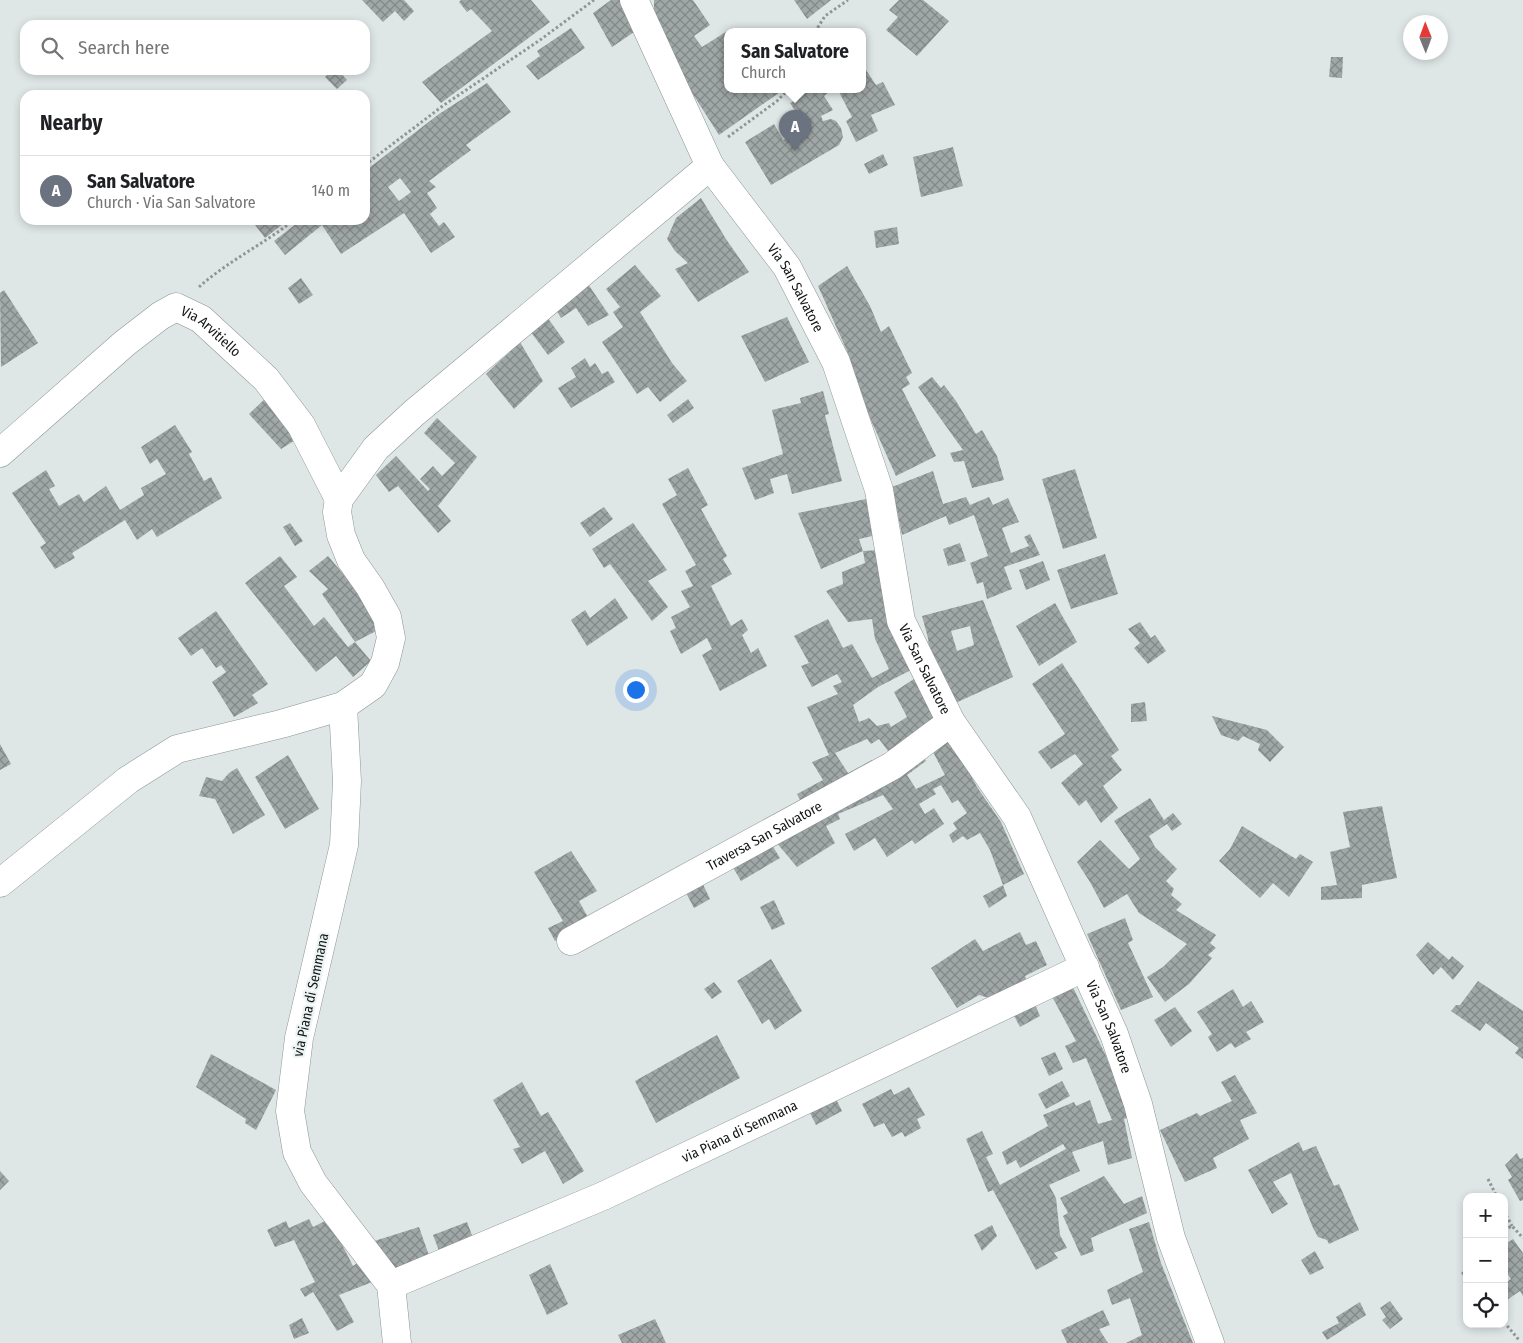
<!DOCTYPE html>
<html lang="en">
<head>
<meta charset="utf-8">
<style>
	body { margin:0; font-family:"Fira Sans Condensed",sans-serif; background:#f6f6f6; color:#202124 }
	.controls { position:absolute; right:15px; bottom:15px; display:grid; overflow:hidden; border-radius:10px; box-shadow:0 2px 8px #0003 }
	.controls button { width:45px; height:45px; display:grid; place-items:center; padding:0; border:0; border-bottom:1px solid #e0e0e0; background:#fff; color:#202124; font:25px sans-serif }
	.compass { position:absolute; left:1403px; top:15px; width:45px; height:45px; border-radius:50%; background:#fff; box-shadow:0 2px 8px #0003; rotate:359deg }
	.you { position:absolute; left:635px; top:689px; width:18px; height:18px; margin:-12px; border:4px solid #fff; border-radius:50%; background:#1a73e8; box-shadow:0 0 0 8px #1a73e833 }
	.badge { display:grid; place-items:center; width:32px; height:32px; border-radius:50%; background:#1a73e8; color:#fff; font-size:16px; font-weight:700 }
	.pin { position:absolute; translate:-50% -41px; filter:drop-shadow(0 1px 2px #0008) }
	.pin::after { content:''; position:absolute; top:26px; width:18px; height:15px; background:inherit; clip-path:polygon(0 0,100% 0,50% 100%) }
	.popup { position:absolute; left:724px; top:28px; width:142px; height:65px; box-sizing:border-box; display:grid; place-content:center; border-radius:10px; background:#fff; filter:drop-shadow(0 1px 4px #0005); font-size:16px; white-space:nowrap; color:#757577 }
	.popup b { font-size:19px; color:#202124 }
	.popup::after { content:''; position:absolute; left:50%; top:100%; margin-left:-10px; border:10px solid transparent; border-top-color:#fff }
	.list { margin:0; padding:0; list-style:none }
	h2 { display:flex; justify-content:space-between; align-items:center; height:65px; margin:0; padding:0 20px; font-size:21px }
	h2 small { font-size:16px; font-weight:400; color:#757577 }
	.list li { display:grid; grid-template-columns:32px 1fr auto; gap:15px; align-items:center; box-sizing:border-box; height:70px; padding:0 20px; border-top:1px solid #e0e0e0 }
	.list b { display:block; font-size:19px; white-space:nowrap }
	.list p { margin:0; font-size:16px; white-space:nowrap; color:#757577 }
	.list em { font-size:16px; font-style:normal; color:#757577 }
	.icon { flex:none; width:28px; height:28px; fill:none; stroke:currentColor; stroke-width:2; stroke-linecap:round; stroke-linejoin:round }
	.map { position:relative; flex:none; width:1523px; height:1343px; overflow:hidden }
	.search { position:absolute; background:#fff; box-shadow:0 2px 8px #0003; left:20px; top:20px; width:350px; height:55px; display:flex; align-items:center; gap:12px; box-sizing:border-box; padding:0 18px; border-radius:15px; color:#757577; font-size:19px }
	.panel { position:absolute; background:#fff; box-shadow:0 2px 8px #0003; left:20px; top:90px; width:350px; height:135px; border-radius:15px }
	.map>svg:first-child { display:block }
	.building { fill:url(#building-cross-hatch); fill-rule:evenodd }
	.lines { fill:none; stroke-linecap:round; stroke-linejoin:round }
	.minor-casing { stroke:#8d9594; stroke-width:29 }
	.path { stroke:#909695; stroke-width:3; stroke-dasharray:2.5 2.5; stroke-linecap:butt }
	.minor { stroke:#fff; stroke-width:28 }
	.labels { text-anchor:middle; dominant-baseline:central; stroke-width:4.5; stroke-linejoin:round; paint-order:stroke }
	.street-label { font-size:14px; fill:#141616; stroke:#ecf4f3 }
</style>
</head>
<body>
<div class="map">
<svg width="1523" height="1343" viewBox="0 0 1523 1343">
	<defs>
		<pattern id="building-cross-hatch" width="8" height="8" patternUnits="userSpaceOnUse" patternTransform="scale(1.25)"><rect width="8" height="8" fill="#a0a8a7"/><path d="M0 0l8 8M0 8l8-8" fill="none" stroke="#818887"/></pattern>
	</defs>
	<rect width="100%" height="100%" fill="#dfe7e6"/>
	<path class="building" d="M 362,0 L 404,0 L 414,11 L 404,21 L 395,11 L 383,22 Z
		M 461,0 L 531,0 L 550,22 L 441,103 L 422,82 L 492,31 L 471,9 L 467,12 L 459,2 Z
		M 611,0 L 632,0 L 646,24 L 612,47 L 593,13 Z
		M 654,0 L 693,0 L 710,25 L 694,36 L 702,47 L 732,28 L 735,32 L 728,32 L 728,90 L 766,90 L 768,93 L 772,90 L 783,90 L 719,135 L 689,88 L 654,13 Z
		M 794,0 L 831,0 L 807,19 Z
		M 899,0 L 923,0 L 949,21 L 917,56 L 886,30 L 898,17 L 889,10 Z
		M 571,28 L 585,48 L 538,80 L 526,66 L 540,56 L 537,51 Z
		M 1331,57 L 1343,57 L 1342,78 L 1329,77 Z
		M 332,70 L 338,70 L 347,80 L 337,89 L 325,77 Z
		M 866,70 L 876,85 L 883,82 L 895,105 L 871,115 L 878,131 L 856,142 L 846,121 L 852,117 L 838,90 L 862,90 L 862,72 Z
		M 487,83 L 511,112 L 466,145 L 471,150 L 429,181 L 436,187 L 427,193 L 437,208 L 430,214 L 439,226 L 444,222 L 455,237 L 431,253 L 404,213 L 341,254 L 322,225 L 285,255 L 274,241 L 301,220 L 365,220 L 365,171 L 439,114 ZM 400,178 L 411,192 L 399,201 L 388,187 Z
		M 793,90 L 829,90 L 830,91 L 824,96 L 833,110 L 821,116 L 823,121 L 831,119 L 836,121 L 841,128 L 843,137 L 839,145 L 771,185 L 745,142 L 774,124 L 783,140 L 806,128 L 790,103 L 796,100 L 791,91 Z
		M 953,147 L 963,186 L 921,197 L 913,157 Z
		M 883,154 L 888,165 L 869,174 L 864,164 Z
		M 701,198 L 726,239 L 749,272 L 698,302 L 675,269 L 688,263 L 675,251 L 667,239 L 676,218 Z
		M 254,220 L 288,220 L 265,238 L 252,221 Z
		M 897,227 L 899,244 L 876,248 L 874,231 Z
		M 635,265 L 661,296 L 640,312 L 672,363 L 687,381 L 660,402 L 648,387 L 637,394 L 602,342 L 623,327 L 613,312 L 620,307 L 606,289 Z
		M 847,266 L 870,306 L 881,332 L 889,326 L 912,373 L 906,377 L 910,384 L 902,389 L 936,456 L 896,476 L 865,407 L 847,351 L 818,286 Z
		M 301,278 L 313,295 L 299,304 L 288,288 Z
		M 588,284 L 609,315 L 588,326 L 576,308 L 561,318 L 555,308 Z
		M 4,290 L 38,343 L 1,367 L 0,293 Z
		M 547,317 L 565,342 L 548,355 L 530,331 Z
		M 787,317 L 809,362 L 765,382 L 741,336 Z
		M 520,342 L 543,381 L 514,409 L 486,374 Z
		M 585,358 L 590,367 L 595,363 L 602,374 L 608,371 L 615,382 L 571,408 L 558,388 L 576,377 L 571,368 Z
		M 932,377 L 941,388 L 944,385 L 956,401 L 976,434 L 982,430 L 997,456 L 1004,480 L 972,488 L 964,461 L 954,462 L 950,453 L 963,450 L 918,387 Z
		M 823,391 L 829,414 L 825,415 L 842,481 L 792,494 L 787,474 L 770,479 L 774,493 L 755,500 L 742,468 L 783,454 L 772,410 L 801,403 L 800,398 Z
		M 270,394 L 300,437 L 281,449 L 249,414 Z
		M 688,399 L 694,408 L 673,423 L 667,415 Z
		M 437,418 L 477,457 L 438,506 L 451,521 L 438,533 L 398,486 L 389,492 L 376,475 L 396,456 L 428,491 L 430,489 L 420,479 L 433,466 L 442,476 L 455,463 L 424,433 Z
		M 175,425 L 192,452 L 189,454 L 204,481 L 211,477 L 222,498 L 157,537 L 152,529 L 137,540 L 125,520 L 72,553 L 75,558 L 55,569 L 40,547 L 46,543 L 12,493 L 46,470 L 55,486 L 49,489 L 59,506 L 79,494 L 84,502 L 106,486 L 120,510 L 144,495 L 141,488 L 166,474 L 157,459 L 150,464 L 141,447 Z
		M 688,468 L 708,505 L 701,509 L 727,556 L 723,559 L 732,574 L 711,586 L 731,626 L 742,619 L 748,630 L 742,635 L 751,653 L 758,648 L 767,666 L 720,691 L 702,655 L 712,649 L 707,638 L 681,654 L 670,631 L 676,628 L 671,617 L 690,607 L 681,591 L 693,586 L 685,571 L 696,565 L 662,504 L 677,495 L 668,479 Z
		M 1075,469 L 1097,538 L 1063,549 L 1042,479 Z
		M 933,471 L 943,504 L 966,497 L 970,505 L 989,497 L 993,505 L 1008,498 L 1019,522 L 1002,528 L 1011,553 L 1029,546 L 1024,537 L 1030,534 L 1040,555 L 1004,567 L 1012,589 L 987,599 L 983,582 L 977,584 L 970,563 L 988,556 L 974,515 L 949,525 L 946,516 L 902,535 L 892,487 Z
		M 871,498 L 877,535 L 859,539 L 863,551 L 821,569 L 798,513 Z
		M 604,507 L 613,519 L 590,537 L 580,523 Z
		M 290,523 L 303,541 L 295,546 L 283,527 Z
		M 633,523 L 667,570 L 648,581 L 668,607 L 652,621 L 610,564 L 604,568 L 592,549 Z
		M 960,543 L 966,561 L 948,566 L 943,549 Z
		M 880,550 L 913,669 L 878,687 L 853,705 L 859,722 L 869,718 L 877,726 L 889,723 L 891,727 L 907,717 L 894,692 L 917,677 L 943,722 L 894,759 L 879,739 L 871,744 L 867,739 L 835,753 L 848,773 L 872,760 L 877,768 L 805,810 L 797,794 L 823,780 L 812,762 L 829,755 L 807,707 L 838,694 L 833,686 L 842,682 L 837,674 L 812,687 L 801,666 L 809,663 L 794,636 L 828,619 L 843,648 L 852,644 L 872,678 L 889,669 L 875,639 L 872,619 L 848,622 L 826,591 L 843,584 L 842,572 L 865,563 L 863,551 Z
		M 1105,554 L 1118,594 L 1071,609 L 1057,570 Z
		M 280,556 L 297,577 L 284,586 L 314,626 L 324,617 L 348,647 L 355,642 L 371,661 L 353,677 L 336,656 L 316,672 L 245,583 Z
		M 328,556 L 355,588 L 378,630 L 355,642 L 322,594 L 328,589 L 309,571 Z
		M 1043,561 L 1050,580 L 1026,590 L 1019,570 Z
		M 615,598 L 628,618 L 587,646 L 571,620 L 585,610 L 590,618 Z
		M 983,600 L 1013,677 L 953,704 L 931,667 L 928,638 L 922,616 ZM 970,626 L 974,645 L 957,651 L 951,631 Z
		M 1055,603 L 1077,642 L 1039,666 L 1016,626 Z
		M 216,611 L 268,684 L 252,695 L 258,703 L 234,717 L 212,682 L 226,672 L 221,665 L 216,668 L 202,648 L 191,656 L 178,638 Z
		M 1140,622 L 1151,638 L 1155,635 L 1166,651 L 1148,664 L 1134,648 L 1140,643 L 1128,629 Z
		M 1062,663 L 1119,750 L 1111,756 L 1122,770 L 1103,786 L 1118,808 L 1101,823 L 1086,800 L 1079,806 L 1061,783 L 1083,764 L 1075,754 L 1051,769 L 1038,752 L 1065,734 L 1032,684 Z
		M 1145,702 L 1147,721 L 1131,722 L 1131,704 Z
		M 1212,716 L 1267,730 L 1284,747 L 1270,762 L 1258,750 L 1260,744 L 1243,736 L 1238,741 L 1221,735 Z
		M 948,732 L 977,787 L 1001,822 L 1024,874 L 1003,885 L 990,850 L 980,833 L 967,840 L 963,836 L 953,843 L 949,835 L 957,829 L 953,823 L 967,813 L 958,800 L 952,803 L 941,785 L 933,789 L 936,794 L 919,804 L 925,814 L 934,808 L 944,824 L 915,844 L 912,840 L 887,857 L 875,838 L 854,851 L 845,834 L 893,809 L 883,795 L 838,814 L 840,819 L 826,826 L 835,843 L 797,867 L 770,835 ZM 932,750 L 945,775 L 916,789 L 907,775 L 926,761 L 923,756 Z
		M 0,744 L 11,764 L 0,770 Z
		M 288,755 L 319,809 L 285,829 L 255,777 Z
		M 237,768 L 265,815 L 233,834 L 215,799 L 199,796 L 206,777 L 222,781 L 229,773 Z
		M 1150,798 L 1164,820 L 1173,813 L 1182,824 L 1172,831 L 1167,824 L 1149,836 L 1155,847 L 1177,869 L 1166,881 L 1174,889 L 1171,895 L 1182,904 L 1176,910 L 1216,935 L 1210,943 L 1216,948 L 1208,955 L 1212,958 L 1189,984 L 1165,1002 L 1147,977 L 1163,967 L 1187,944 L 1139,913 L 1127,894 L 1104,908 L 1090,882 L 1077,862 L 1100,840 L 1129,869 L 1140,859 L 1114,821 Z
		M 1382,806 L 1397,878 L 1362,885 L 1362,898 L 1321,900 L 1321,887 L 1337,885 L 1330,852 L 1350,847 L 1343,812 Z
		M 1242,826 L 1296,859 L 1300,854 L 1313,862 L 1289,897 L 1273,883 L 1260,898 L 1219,861 L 1230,849 Z
		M 767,837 L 780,858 L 741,881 L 728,859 Z
		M 571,851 L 597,891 L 579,901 L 591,923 L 555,941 L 548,928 L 563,921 L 534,872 Z
		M 700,878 L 710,899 L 694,908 L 683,887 Z
		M 1003,885 L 1007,896 L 989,908 L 983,896 Z
		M 774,900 L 785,924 L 772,930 L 760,907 Z
		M 1125,918 L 1133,940 L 1128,943 L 1153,997 L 1121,1010 L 1087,934 Z
		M 1020,932 L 1026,945 L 1036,941 L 1047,965 L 1025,976 L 1030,989 L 1002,1002 L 979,995 L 957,1008 L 931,968 L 975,939 L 983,951 Z
		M 1428,942 L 1449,960 L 1452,956 L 1464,966 L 1453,980 L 1441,967 L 1433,975 L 1416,955 Z
		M 771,959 L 802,1011 L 775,1030 L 769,1019 L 762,1024 L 737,981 Z
		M 1070,981 L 1106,1056 L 1130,1117 L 1124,1119 L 1132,1158 L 1108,1165 L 1103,1141 L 1072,1152 L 1080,1171 L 1049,1185 L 1056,1198 L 1060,1235 L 1067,1248 L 1054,1253 L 1058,1258 L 1036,1270 L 993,1190 L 988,1192 L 966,1139 L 982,1131 L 993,1154 L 986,1157 L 1000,1185 L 1066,1149 L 1063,1144 L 1020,1168 L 1016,1160 L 1007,1165 L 1002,1152 L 1048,1126 L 1043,1115 L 1074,1102 L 1076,1106 L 1090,1100 L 1098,1124 L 1112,1120 L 1086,1058 L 1073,1063 L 1065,1046 L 1076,1041 L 1049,991 Z
		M 1478,981 L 1523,1011 L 1523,1059 L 1515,1053 L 1519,1048 L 1486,1023 L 1480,1031 L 1451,1011 L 1456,1005 L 1460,1005 Z
		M 714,982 L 722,992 L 712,999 L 704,989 Z
		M 1233,989 L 1243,1007 L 1251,1001 L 1264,1022 L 1246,1032 L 1251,1039 L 1235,1048 L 1231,1043 L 1217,1052 L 1208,1037 L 1212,1034 L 1197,1012 Z
		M 1032,997 L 1040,1016 L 1020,1027 L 1010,1008 Z
		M 1175,1007 L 1192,1031 L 1171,1047 L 1154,1020 Z
		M 717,1035 L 740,1078 L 656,1123 L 635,1081 Z
		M 1055,1052 L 1063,1069 L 1049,1076 L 1041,1058 Z
		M 211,1054 L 276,1090 L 256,1130 L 245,1123 L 246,1119 L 196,1087 Z
		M 1235,1075 L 1257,1113 L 1240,1120 L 1249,1139 L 1213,1158 L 1217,1168 L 1185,1182 L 1160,1130 L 1197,1113 L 1200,1116 L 1232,1101 L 1221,1082 Z
		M 1062,1081 L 1070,1096 L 1046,1109 L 1038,1094 Z
		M 522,1082 L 541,1116 L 548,1112 L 584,1171 L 563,1184 L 545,1151 L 522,1164 L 513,1149 L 520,1147 L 493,1100 Z
		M 909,1087 L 925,1115 L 917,1119 L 921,1128 L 905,1137 L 902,1132 L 892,1137 L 884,1123 L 874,1127 L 862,1104 L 891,1089 L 894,1095 Z
		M 834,1095 L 842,1111 L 816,1125 L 808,1109 Z
		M 1299,1142 L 1303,1151 L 1316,1146 L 1334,1186 L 1339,1184 L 1359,1230 L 1329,1244 L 1327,1240 L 1318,1237 L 1313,1228 L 1291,1173 L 1273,1182 L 1288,1204 L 1272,1214 L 1248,1170 Z
		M 1517,1153 L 1520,1159 L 1523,1158 L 1523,1200 L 1520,1201 L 1508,1180 L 1512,1177 L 1505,1165 Z
		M 0,1171 L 9,1181 L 0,1190 Z
		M 1104,1176 L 1124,1204 L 1142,1196 L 1147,1213 L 1091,1238 L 1094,1251 L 1081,1256 L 1063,1216 L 1068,1213 L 1060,1198 Z
		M 309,1219 L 313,1227 L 329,1219 L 353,1266 L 366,1257 L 380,1279 L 339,1295 L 354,1322 L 337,1331 L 313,1292 L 305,1297 L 300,1289 L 315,1282 L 294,1240 L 275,1247 L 267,1230 L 286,1221 L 289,1228 Z
		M 467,1222 L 475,1243 L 441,1256 L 433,1235 Z
		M 1149,1222 L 1161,1263 L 1193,1343 L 1126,1343 L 1142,1335 L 1130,1298 L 1112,1305 L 1107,1290 L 1143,1272 L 1129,1229 Z
		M 992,1225 L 997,1236 L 982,1251 L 974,1235 Z
		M 419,1227 L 432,1264 L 393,1277 L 368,1243 Z
		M 1513,1239 L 1523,1253 L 1523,1296 L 1520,1291 L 1504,1302 L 1504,1284 L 1511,1279 L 1504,1269 L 1504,1245 Z
		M 1315,1251 L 1324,1268 L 1310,1275 L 1301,1260 Z
		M 550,1264 L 568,1304 L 547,1315 L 529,1275 Z
		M 1390,1301 L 1403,1319 L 1390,1329 L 1382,1320 L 1386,1317 L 1380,1308 Z
		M 1360,1302 L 1366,1315 L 1327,1340 L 1322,1332 L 1339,1323 L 1336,1317 Z
		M 1103,1310 L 1110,1325 L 1099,1329 L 1108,1343 L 1067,1343 L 1061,1330 Z
		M 302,1318 L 309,1333 L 294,1339 L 289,1325 Z
		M 655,1319 L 666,1343 L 622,1343 L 618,1335 Z"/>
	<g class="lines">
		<defs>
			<g id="minor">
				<path id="s1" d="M 634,0 L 710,166 L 787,267 L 836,362 L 879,490 L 901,621 L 951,722 L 1017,817 L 1114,1034 L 1138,1104 L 1171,1238 L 1210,1343"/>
				<path id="s2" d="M 0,453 L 125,343 L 160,316 L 176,307 L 201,319 L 266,379 L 301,425 L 339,499"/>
				<path d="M 343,706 L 347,781 L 344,845 L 299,1038 L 290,1111 L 297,1152 L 313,1183 L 391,1285 L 397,1343"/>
				<path d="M 0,883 L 128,780 L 177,749 L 281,724 L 343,706 L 373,685 L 385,663 L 391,638 L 387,617 L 370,587 L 351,560 L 341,535 L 337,512 L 339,499 L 376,448 L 414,413 L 710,166"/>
				<path id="s3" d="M 571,941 L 892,766 L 951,722"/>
				<path id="s4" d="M 391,1285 L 603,1196 L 1085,967"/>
			</g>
		</defs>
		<use href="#minor" class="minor-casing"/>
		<path class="path" d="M 815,32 L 825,16 L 848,0
			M 728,137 L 777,101 L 788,90
			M 365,165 L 444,105 L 540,40 L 594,0
			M 199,287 C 228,261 264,244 294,220
			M 1488,1179 L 1497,1197
			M 1504,1211 L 1512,1226
			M 1504,1230 L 1512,1226 L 1523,1238
			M 1467,1269 L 1463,1273 L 1467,1278
			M 1504,1322 L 1519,1340"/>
		<use href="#minor" class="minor"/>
	</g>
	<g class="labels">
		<g class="street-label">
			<text stroke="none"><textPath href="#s1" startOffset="332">Via San Salvatore</textPath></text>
			<text stroke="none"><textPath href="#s2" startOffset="272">Via Arvitiello</textPath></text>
			<text stroke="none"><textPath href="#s1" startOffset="738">Via San Salvatore</textPath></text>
			<text stroke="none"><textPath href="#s3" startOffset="220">Traversa San Salvatore</textPath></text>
			<text transform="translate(311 995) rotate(-78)">via Piana di Semmana</text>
			<text stroke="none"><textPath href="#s1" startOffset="1142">Via San Salvatore</textPath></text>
			<text stroke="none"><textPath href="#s4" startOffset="381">via Piana di Semmana</textPath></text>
		</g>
	</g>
</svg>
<div class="controls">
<button>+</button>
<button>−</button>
<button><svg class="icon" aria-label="locate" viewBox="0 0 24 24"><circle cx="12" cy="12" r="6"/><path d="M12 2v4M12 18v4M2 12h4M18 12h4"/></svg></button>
</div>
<svg class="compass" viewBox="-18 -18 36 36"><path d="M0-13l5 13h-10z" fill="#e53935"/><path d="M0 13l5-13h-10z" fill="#757577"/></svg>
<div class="you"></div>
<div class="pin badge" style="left:795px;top:151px;background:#6b7280">A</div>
<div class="popup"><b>San Salvatore</b>Church</div>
<div class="search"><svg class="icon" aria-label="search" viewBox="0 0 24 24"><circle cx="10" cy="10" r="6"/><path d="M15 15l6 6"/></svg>Search here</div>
<section class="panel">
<h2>Nearby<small></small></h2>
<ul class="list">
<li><span class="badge" style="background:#6b7280">A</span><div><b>San Salvatore</b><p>Church · Via San Salvatore</p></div><em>140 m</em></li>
</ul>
</section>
</div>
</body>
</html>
